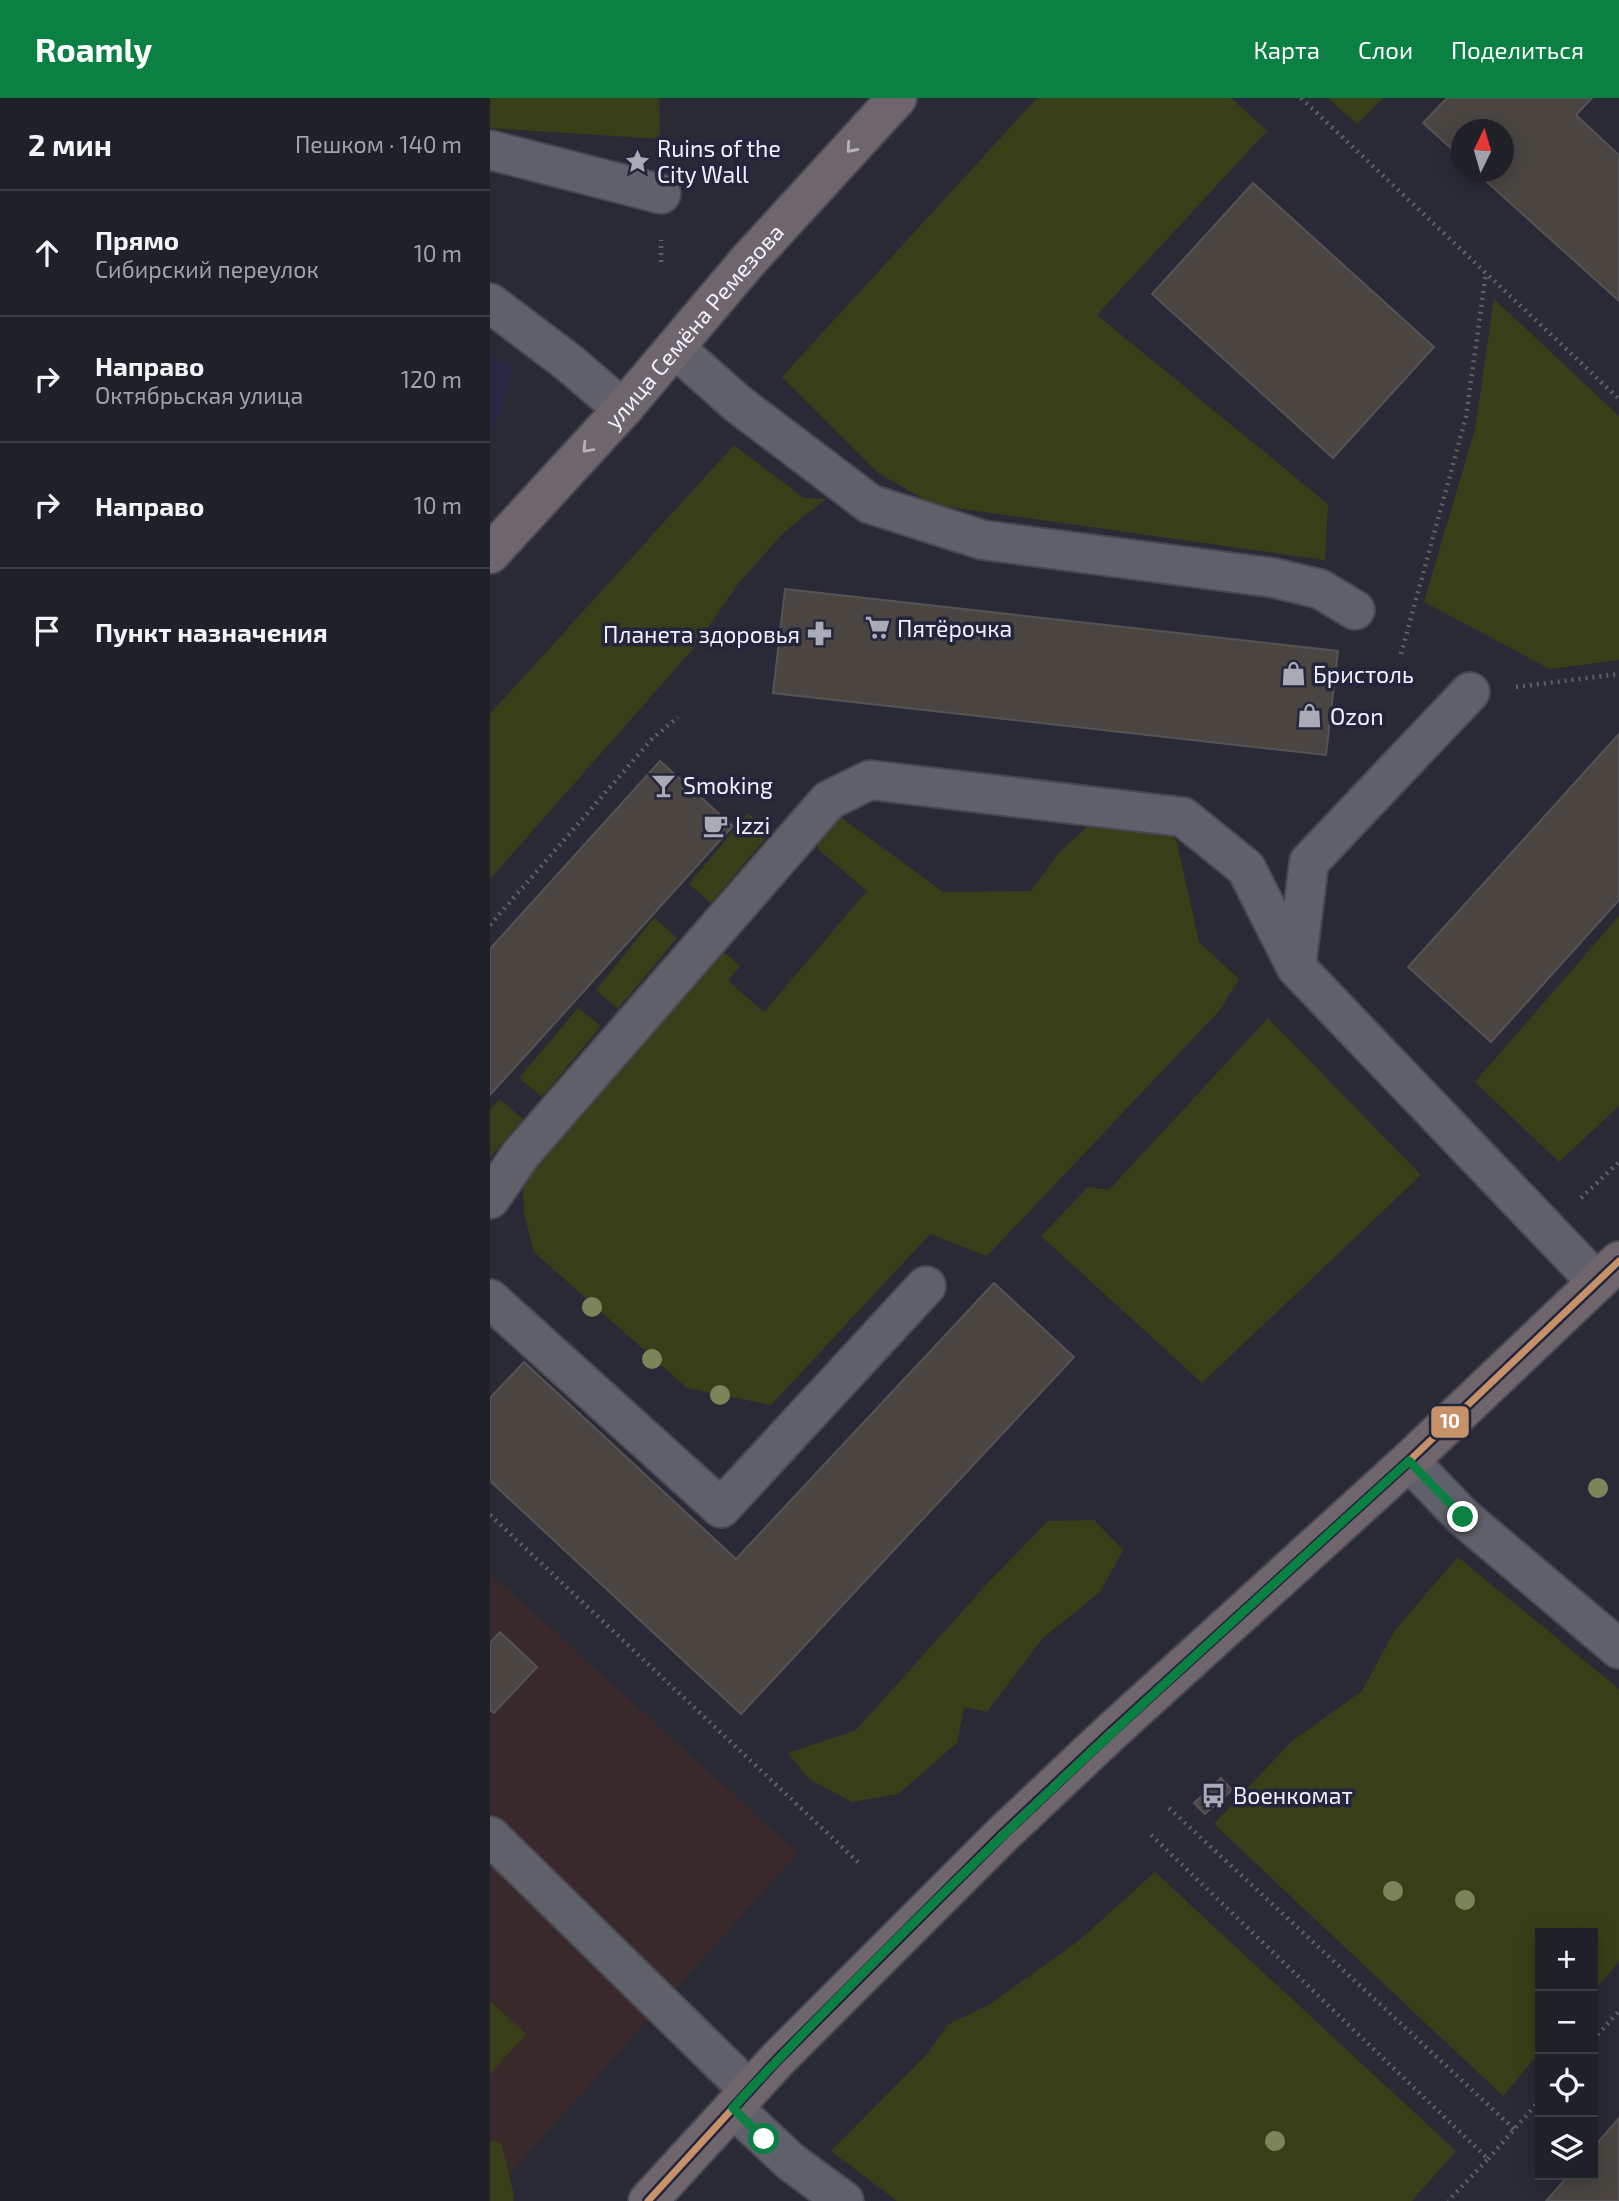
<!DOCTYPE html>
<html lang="ru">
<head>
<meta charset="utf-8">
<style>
	body { margin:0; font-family:"Exo 2",sans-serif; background:#2c2d34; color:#f1f3f6 }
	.controls { position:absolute; right:21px; bottom:21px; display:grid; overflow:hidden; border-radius:0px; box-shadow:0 4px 18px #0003 }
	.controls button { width:63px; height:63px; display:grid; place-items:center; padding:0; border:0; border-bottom:2px solid #3c3e45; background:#1f2028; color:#f1f3f6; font:35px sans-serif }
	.compass { position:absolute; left:961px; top:21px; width:63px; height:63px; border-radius:50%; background:#1f2028; box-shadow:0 4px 18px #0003; rotate:5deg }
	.stop { position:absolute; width:21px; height:21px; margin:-16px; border:5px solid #0b8043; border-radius:50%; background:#fff }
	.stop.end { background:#0b8043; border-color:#fff; box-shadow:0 2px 7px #0008 }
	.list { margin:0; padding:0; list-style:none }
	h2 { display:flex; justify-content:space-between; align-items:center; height:91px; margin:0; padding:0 28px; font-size:30px }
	h2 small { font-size:23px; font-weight:400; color:#a1a3a8 }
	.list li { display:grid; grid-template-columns:46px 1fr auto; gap:21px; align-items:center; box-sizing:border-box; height:126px; padding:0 28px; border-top:2px solid #3c3e45 }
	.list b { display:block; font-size:26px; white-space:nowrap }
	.list p { margin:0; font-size:23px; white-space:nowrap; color:#a1a3a8 }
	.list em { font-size:23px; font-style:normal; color:#a1a3a8 }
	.icon { flex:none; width:38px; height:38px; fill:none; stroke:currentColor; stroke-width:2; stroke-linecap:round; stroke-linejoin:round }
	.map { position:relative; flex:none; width:1129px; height:2103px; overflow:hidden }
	header { display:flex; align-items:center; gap:42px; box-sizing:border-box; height:98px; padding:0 35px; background:#0b8043; color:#fff }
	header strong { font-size:33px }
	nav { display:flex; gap:38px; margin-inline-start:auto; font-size:24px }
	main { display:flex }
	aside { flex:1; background:#1f2028 }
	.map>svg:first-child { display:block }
	.built { fill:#272944 }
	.education { fill:#3a292a }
	.green { fill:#383f18 }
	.building { fill:#4a4541; stroke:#565354; stroke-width:2 }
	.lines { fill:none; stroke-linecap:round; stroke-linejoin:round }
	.minor-casing { stroke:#474852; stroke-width:42 }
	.major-casing { stroke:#474852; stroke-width:42 }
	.path { stroke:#5f6068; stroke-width:4.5; stroke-dasharray:2 5; stroke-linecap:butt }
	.minor { stroke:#5f606a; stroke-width:38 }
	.major { stroke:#6f666d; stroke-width:38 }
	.bus-1-casing { stroke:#23253c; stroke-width:12 }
	.bus-1 { stroke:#c7916a; stroke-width:7 }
	.tree { fill:#7c855a }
	.oneway { stroke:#b5b2bc }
	.route { stroke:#0b8043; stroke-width:9 }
	.labels { text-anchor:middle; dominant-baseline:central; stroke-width:7; stroke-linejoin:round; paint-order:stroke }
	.poi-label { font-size:23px; fill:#eef0fc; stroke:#23253c; text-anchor:start }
	.street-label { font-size:23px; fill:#eef0fc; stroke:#23253c }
	.line-badge { stroke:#23253c; stroke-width:2.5 }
	.badge-label { font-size:19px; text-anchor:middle; font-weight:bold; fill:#fff }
</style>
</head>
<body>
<header>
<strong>Roamly</strong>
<nav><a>Карта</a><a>Слои</a><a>Поделиться</a></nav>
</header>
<main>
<aside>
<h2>2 мин<small>Пешком · 140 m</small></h2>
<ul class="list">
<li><svg class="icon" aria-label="ahead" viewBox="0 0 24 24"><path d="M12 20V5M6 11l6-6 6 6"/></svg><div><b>Прямо</b><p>Сибирский переулок</p></div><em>10 m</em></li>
<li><svg class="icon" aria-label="right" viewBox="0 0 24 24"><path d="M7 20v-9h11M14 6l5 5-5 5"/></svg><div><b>Направо</b><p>Октябрьская улица</p></div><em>120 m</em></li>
<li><svg class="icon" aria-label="right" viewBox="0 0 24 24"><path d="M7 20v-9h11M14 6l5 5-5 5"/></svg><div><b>Направо</b></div><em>10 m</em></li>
<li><svg class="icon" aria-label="arrive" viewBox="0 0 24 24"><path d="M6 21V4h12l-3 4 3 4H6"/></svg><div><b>Пункт назначения</b></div></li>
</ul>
</aside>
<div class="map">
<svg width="1129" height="2103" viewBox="0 0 1129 2103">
	<rect width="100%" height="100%" fill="#292a36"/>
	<path class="built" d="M 0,260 L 24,267 L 6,325 L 0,331 Z"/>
	<path class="education" d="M 0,1475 L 308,1755 L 0,2098 Z"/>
	<path class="green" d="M 0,0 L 169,0 L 170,41 L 0,30 Z
		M 547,0 L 741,0 L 777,33 L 607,217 L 838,406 L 835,462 L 444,407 L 388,375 L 292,279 Z
		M 838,0 L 893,0 L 867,26 Z
		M 1004,201 L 1129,318 L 1129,562 L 1060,571 L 934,504 L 985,331 Z
		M 244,347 L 314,400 L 336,401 L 293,435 L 248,486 L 203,551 L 0,781 L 0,616 Z
		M 258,715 L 281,734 L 221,805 L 199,786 Z
		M 352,720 L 453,794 L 541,793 L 568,756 L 604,722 L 681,734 L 687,745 L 709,844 L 749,881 L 730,912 L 497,1158 L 440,1136 L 281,1307 L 197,1290 L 44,1154 L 34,1116 L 33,1079 L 230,851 L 250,868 L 238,883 L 274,914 L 377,793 L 329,752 L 326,741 L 331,727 Z
		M 1129,818 L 1129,1008 L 1069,1064 L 985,984 Z
		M 164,820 L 187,840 L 128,911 L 106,892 Z
		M 88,910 L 111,928 L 52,999 L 29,980 Z
		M 778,920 L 931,1077 L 712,1285 L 551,1138 L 598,1089 L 619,1092 Z
		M 10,1001 L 33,1021 L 0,1060 L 0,1012 Z
		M 604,1422 L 633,1452 L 610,1494 L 553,1540 L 497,1614 L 474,1609 L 467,1645 L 408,1696 L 362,1704 L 319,1681 L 298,1655 L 366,1632 L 496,1487 L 558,1423 Z
		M 968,1459 L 1129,1591 L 1129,1864 L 1103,1894 L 1103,1835 L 1050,1835 L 1050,1954 L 1013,1998 L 724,1726 L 802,1643 L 872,1593 L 905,1532 Z
		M 665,1774 L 966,2053 L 922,2103 L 407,2103 L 341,2053 L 439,1954 L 457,1927 L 500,1906 L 586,1845 Z
		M 0,1903 L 36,1936 L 0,1976 Z
		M 0,2043 L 11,2044 L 24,2097 L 23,2103 L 0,2103 Z"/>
	<path class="building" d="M 957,0 L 1102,0 L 1086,17 L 1129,57 L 1129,203 L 986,74 L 1014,74 L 1014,32 L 972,32 L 972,60 L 933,25 Z
		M 763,85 L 944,249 L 843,360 L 662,196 Z
		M 295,491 L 848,553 L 836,657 L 283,595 Z
		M 1129,636 L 1129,802 L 1001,944 L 918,869 Z
		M 170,663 L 243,728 L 0,997 L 0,851 Z
		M 504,1185 L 584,1259 L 251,1616 L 0,1383 L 0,1300 L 34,1264 L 246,1461 Z
		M 10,1534 L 47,1569 L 4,1615 L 0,1612 L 0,1545 Z
		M 731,1680 L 742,1692 L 715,1716 L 704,1705 Z
		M 1129,2020 L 1129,2103 L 1056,2103 L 1079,2077 L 1103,2077 L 1103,2050 Z"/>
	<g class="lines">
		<defs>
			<path id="minor" d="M 0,52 L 171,96
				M 0,205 L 78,264 L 133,311
				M 186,251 L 248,306 L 380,406 L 493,442 L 784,480 L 830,491 L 865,512
				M 806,869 L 819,764 L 980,594
				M 0,1101 L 31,1056 L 339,702 L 380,682 L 693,719 L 756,770 L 806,869 L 1107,1184
				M 0,1201 L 231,1410 L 436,1188
				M 919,1363 L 973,1419 L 1129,1551
				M 0,1738 L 259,1992
				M 243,2010 L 301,2064 L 354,2103"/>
			<g id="major">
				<path id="s1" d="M 0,456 L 133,311 L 257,164 L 407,0"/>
				<path d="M 158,2103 L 288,1961 L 513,1736 L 620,1635 L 919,1363 L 1129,1163"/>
			</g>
		</defs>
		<use href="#minor" class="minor-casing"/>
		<use href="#major" class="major-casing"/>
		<path class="path" d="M 811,0 L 1129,301
			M 171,164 L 171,142
			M 911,556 L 976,319 L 996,175
			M 1026,589 L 1129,576
			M 0,827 L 162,641 L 188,619
			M 1091,1100 L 1129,1064
			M 0,1417 L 369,1765
			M 679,1710 L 1024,2031
			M 661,1737 L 998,2061 L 958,2103
			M 1103,1942 L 1129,1913
			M 998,2061 L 1050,2002"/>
		<use href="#minor" class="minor"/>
		<use href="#major" class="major"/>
		<defs>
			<path id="bus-1" d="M 158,2103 L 288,1961 L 513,1736 L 620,1635 L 919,1363 L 1129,1163"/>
		</defs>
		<use href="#bus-1" class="bus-1-casing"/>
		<use href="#bus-1" class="bus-1"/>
	</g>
	<g class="tree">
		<circle cx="102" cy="1209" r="10"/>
		<circle cx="162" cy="1261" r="10"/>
		<circle cx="230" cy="1297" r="10"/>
		<circle cx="1108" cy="1390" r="10"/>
		<circle cx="903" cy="1793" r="10"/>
		<circle cx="975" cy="1802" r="10"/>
		<circle cx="785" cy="2043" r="10"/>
	</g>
	<defs><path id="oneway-chevron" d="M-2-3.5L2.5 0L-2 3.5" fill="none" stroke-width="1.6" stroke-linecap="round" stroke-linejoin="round" transform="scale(1.75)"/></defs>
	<g class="oneway">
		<use href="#oneway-chevron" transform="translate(361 50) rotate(132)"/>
		<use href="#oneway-chevron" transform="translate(97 350) rotate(133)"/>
	</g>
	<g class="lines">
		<path class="route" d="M 274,2041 L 243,2010 C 301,1946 362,1885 424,1824 C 584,1666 752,1515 919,1363 L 973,1419"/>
	</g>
	<defs>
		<symbol id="sight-bare" viewBox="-9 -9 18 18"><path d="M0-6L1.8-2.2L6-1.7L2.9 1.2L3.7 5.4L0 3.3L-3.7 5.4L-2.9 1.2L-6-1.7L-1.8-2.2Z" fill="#a9abb7" stroke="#23253c" stroke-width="2.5" paint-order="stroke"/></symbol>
		<symbol id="supermarket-bare" viewBox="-9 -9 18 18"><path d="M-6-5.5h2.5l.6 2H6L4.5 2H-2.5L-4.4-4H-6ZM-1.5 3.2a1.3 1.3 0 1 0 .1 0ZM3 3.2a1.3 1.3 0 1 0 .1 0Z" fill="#a9abb7" stroke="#23253c" stroke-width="2.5" paint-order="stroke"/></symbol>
		<symbol id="pharmacy-bare" viewBox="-9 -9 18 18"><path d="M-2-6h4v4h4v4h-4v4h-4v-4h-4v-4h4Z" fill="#a9abb7" stroke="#23253c" stroke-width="2.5" paint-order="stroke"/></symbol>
		<symbol id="shop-bare" viewBox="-9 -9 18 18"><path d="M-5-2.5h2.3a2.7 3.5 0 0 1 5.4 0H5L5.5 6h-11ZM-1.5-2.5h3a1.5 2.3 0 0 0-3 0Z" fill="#a9abb7" stroke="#23253c" stroke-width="2.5" paint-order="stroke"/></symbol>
		<symbol id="bar-bare" viewBox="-9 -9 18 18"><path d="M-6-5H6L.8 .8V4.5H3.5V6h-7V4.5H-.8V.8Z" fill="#a9abb7" stroke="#23253c" stroke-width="2.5" paint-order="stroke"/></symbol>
		<symbol id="cafe-bare" viewBox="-9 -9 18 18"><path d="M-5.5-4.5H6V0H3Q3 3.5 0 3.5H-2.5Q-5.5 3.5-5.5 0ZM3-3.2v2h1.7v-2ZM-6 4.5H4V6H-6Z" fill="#a9abb7" stroke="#23253c" stroke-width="2.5" paint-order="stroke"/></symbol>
		<symbol id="bus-bare" viewBox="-9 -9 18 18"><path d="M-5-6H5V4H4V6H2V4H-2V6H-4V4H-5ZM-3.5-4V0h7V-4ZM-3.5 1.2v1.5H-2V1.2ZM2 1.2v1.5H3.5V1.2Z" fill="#a9abb7" stroke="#23253c" stroke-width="2.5" paint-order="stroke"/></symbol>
	</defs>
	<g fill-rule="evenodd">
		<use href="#sight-bare" x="130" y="46" width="35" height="35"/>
		<use href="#supermarket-bare" x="370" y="512" width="35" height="35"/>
		<use href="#pharmacy-bare" x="312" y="518" width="35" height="35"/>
		<use href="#shop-bare" x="786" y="558" width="35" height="35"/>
		<use href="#shop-bare" x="802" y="600" width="35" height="35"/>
		<use href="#bar-bare" x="156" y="670" width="35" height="35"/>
		<use href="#cafe-bare" x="208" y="710" width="35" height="35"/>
		<use href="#bus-bare" x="706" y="1680" width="35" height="35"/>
	</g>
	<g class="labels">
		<g class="poi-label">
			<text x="167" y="50">Ruins of the<tspan x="167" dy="26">City Wall</tspan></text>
			<text x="407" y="530">Пятёрочка</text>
			<text x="310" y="536" text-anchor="end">Планета здоровья</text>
			<text x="823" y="576">Бристоль</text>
			<text x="840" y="618">Ozon</text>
			<text x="193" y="687">Smoking</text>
			<text x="245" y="727">Izzi</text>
			<text x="743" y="1697">Военкомат</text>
		</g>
		<g class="street-label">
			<text stroke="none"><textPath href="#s1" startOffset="306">улица Семёна Ремезова</textPath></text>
		</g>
	</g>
	<rect class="line-badge" x="940" y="1307" width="40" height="34" rx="7" fill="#c7916a"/>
	<g class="badge-label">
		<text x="960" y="1330">10</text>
	</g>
</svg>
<div class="controls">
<button>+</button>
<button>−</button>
<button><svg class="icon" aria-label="locate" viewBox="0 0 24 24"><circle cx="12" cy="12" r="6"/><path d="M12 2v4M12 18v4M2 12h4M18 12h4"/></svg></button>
<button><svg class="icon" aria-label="layers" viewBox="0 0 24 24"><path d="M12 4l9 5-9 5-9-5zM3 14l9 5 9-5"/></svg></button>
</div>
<svg class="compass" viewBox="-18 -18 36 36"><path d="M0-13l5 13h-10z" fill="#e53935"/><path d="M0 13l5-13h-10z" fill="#a1a3a8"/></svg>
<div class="stop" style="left:274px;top:2041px"></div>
<div class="stop end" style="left:973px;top:1419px"></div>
</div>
</main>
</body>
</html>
